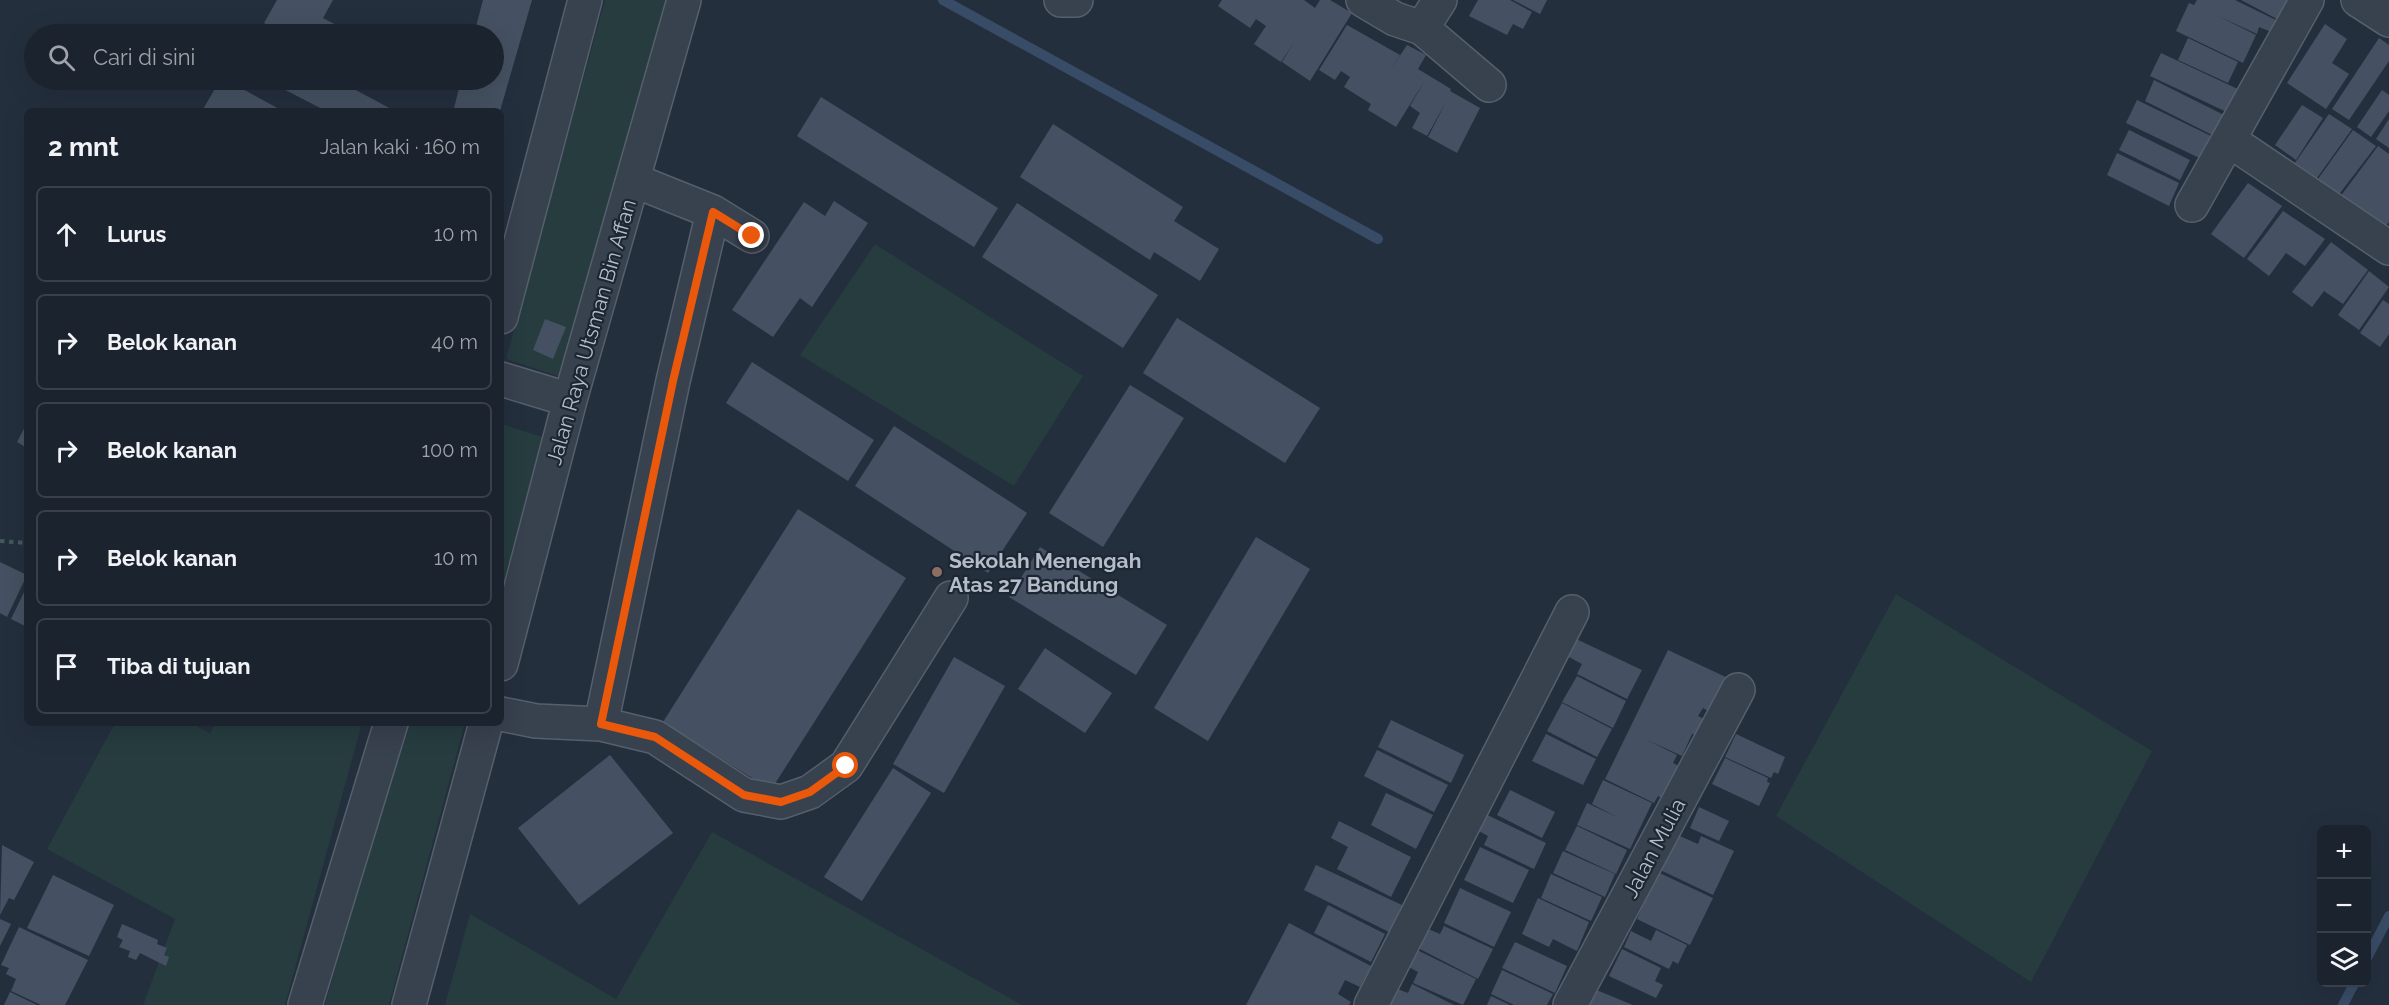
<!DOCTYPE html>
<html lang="id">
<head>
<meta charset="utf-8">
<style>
	body { margin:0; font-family:Raleway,sans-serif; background:#282f3a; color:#f1f3f6 }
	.controls { position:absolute; right:18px; bottom:18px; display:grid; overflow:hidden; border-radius:9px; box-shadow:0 6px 24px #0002 }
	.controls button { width:54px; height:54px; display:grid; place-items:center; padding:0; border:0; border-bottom:2px solid #39404a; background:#1b232e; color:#f1f3f6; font:30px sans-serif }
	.stop { position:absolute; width:18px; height:18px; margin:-14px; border:4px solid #ea580c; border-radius:50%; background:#fff }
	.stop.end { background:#ea580c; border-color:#fff; box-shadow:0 2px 6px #0008 }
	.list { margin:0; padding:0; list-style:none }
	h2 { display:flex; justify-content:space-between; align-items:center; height:78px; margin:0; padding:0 24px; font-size:26px }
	h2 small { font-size:20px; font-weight:400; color:#a0a4aa }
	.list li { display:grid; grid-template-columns:39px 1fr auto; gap:18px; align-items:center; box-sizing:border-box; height:96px; margin:0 12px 12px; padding:0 12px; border:2px solid #39404a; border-radius:9px }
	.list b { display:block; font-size:22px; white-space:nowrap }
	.list em { font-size:20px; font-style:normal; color:#a0a4aa }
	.icon { flex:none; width:33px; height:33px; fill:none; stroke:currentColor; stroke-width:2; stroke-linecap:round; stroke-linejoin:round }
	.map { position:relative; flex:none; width:2389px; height:1005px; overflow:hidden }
	.search { position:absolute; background:#1b232e; box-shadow:0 6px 24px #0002; left:24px; top:24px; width:480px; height:66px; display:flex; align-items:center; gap:15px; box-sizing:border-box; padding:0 21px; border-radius:33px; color:#a0a4aa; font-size:22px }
	.panel { position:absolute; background:#1b232e; box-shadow:0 6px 24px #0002; left:24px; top:108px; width:480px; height:618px; border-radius:9px }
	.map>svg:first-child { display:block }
	.green { fill:#263c3f }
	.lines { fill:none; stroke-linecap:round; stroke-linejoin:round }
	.stream { stroke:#394c67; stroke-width:10 }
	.building { fill:#455162 }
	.minor-casing { stroke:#565f6c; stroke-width:36 }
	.path { stroke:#44595c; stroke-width:4; stroke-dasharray:4.5 4.5; stroke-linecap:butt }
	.minor { stroke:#38414e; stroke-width:33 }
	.route { stroke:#ea580c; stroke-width:8 }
	.education-dot { fill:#8d6e63; stroke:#1d2633; stroke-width:2 }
	.labels { text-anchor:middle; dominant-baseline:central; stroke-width:4.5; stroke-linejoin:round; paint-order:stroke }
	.street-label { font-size:21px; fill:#b4bcc9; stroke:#1d2633 }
	.poi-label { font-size:21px; font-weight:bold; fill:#b4bcc9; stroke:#1d2633; text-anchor:start }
</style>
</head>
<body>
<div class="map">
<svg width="2389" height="1005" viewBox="0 0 2389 1005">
	<rect width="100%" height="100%" fill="#242f3e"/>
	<path class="green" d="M 605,0 L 666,0 L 561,377 L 506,359 Z
		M 875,244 L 1083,376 L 1014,486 L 800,355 Z
		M 501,424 L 543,437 L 501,591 Z
		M 1896,594 L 2152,751 L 2031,982 L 1776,816 Z
		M 115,723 L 190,723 L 210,733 L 216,723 L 362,723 L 285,1005 L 143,1005 L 175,919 L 47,849 Z
		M 405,723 L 465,723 L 389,1005 L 325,1005 Z
		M 712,832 L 1022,1005 L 445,1005 L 470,914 L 616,999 Z"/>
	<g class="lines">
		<path class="stream" d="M 943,0 L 1378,239
			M 2366,960 L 2389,916
			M 2343,1005 L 2355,982"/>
	</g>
	<path class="building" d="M 277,0 L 333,0 L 323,18 L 342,28 L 339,34 L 287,34 L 264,23 Z
		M 483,0 L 532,0 L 500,111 L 464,111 L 454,108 L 461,80 L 494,80 L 494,34 L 474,34 Z
		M 1222,0 L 1304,0 L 1315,8 L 1320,0 L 1330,0 L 1352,13 L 1310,81 L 1282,62 L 1294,42 L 1281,62 L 1254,44 L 1266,26 L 1256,19 L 1250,28 L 1218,6 Z
		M 1478,0 L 1510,0 L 1532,12 L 1523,29 L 1513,24 L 1507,35 L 1469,16 Z
		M 1513,0 L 1547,0 L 1540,14 Z
		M 2197,0 L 2235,0 L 2280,22 L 2274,33 L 2259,27 L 2257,34 L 2218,16 L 2256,35 L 2243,63 L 2176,31 L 2189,3 L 2194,5 Z
		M 2241,0 L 2290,0 L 2279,20 Z
		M 2325,24 L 2347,39 L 2332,63 L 2349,74 L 2326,109 L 2287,83 Z
		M 1347,25 L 1400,55 L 1389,72 L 1407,45 L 1426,55 L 1418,69 L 1451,89 L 1450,91 L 1480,108 L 1457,153 L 1428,137 L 1446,102 L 1427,136 L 1412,128 L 1420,113 L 1410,106 L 1425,80 L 1396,127 L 1368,110 L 1371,104 L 1344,87 L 1350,77 L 1341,71 L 1335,80 L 1319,70 Z
		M 2188,38 L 2238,62 L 2228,83 L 2178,60 Z
		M 2379,38 L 2389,45 L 2389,61 L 2349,120 L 2332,109 Z
		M 2161,53 L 2242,91 L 2231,114 L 2150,76 Z
		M 220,80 L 226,80 L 283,111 L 202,111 Z
		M 266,80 L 337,80 L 395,111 L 326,111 Z
		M 2154,80 L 2230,118 L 2220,139 L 2145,101 Z
		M 2382,90 L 2389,95 L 2389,111 L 2371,137 L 2357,127 Z
		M 821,97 L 998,208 L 974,247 L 797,136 Z
		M 2137,100 L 2211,136 L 2208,144 L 2210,163 L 2126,123 Z
		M 2302,105 L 2323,118 L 2296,160 L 2275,145 Z
		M 2329,114 L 2352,129 L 2312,185 L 2290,170 Z
		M 2389,119 L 2389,148 L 2376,139 Z
		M 1053,124 L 1183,207 L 1174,221 L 1219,249 L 1200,281 L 1154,252 L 1150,260 L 1020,177 Z
		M 2129,130 L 2190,160 L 2180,180 L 2119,150 Z
		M 2353,130 L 2376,146 L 2334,201 L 2313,186 Z
		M 2378,146 L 2389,154 L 2389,222 L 2381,231 L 2337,201 Z
		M 2117,153 L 2179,183 L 2169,206 L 2107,175 Z
		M 2248,183 L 2282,206 L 2244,258 L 2211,234 Z
		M 834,201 L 868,223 L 812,307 L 800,298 L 773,337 L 732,310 L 804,202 L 825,216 Z
		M 1017,203 L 1158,295 L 1123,348 L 982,257 Z
		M 2283,211 L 2325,239 L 2305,266 L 2286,253 L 2269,276 L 2247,259 Z
		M 2331,242 L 2368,270 L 2343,304 L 2324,291 L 2312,307 L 2292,292 Z
		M 2369,271 L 2389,287 L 2359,330 L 2338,315 Z
		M 2383,300 L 2389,304 L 2389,334 L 2380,347 L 2360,333 Z
		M 1177,318 L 1320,408 L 1285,463 L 1143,373 Z
		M 545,319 L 566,327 L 553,359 L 533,350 Z
		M 752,362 L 874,440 L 848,481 L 726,403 Z
		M 1130,385 L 1184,418 L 1103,547 L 1049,513 Z
		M 27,423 L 27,448 L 17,442 Z
		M 894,426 L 1027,513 L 988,573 L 855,486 Z
		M 798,509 L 906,578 L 771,790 L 663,722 Z
		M 1256,537 L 1310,569 L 1208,741 L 1154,708 Z
		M 1040,547 L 1167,625 L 1136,675 L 1009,597 Z
		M 0,562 L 27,575 L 7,617 L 0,613 Z
		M 27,586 L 27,627 L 11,619 Z
		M 1576,639 L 1642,670 L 1627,699 L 1577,674 L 1582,664 L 1567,656 Z
		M 1045,648 L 1112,693 L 1085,733 L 1018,689 Z
		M 1668,650 L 1730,679 L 1714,714 L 1703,708 L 1698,716 L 1706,720 L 1698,736 L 1692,734 L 1682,756 L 1645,739 L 1677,755 L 1673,763 L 1683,768 L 1667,801 L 1658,796 L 1654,803 L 1605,779 Z
		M 954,657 L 1005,686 L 944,793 L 893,764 Z
		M 1577,676 L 1626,701 L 1613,728 L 1562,702 Z
		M 1562,703 L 1612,729 L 1597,757 L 1547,731 Z
		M 1391,720 L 1464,755 L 1451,783 L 1378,747 Z
		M 1546,734 L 1596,759 L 1583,785 L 1532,761 Z
		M 1736,734 L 1785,757 L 1778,774 L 1774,772 L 1771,778 L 1725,757 Z
		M 1377,750 L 1448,785 L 1434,812 L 1364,776 Z
		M 610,755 L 673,833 L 579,905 L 518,828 Z
		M 1725,758 L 1768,778 L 1767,782 L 1770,783 L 1759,806 L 1712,784 Z
		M 893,768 L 931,793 L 862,901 L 824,877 Z
		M 1603,780 L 1652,803 L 1630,849 L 1577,825 L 1587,803 L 1619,818 L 1592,804 Z
		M 1510,790 L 1555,812 L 1542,838 L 1497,815 Z
		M 1386,793 L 1433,815 L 1416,849 L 1371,825 Z
		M 1699,807 L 1729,821 L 1719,841 L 1690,828 Z
		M 1483,813 L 1546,843 L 1534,869 L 1484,845 L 1488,836 L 1475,829 Z
		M 1339,821 L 1411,857 L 1391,897 L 1337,869 L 1348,847 L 1331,838 Z
		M 1577,826 L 1627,850 L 1616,874 L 1565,850 Z
		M 1675,834 L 1698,844 L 1701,836 L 1734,851 L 1713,895 L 1658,869 Z
		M 2,845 L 34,862 L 14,900 L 9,898 L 0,915 Z
		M 1480,847 L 1529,870 L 1513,903 L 1464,880 Z
		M 1563,851 L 1615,874 L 1605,897 L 1553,873 Z
		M 1316,865 L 1402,905 L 1389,932 L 1304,890 Z
		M 1649,868 L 1713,898 L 1690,945 L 1637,919 L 1644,903 L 1635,899 Z
		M 1551,874 L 1602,897 L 1591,921 L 1541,898 Z
		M 53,875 L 114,905 L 89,956 L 27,928 Z
		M 1460,888 L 1511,912 L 1494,947 L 1444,923 Z
		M 1538,898 L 1589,922 L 1577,951 L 1553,939 L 1549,947 L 1522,934 Z
		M 1328,905 L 1385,934 L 1371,962 L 1314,933 Z
		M 0,919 L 11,924 L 0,946 Z
		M 1289,923 L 1371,966 L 1360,987 L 1345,980 L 1338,994 L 1351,1002 L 1349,1005 L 1246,1005 Z
		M 122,924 L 158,940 L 157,944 L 167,948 L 164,955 L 169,957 L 166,966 L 140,953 L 136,960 L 128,957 L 130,951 L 119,947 L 123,940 L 117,937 Z
		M 1444,926 L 1493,949 L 1478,979 L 1416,947 L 1426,928 L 1440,934 Z
		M 19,927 L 88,960 L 65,1005 L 41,1005 L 11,991 L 16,979 L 6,974 L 9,968 L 1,965 Z
		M 1656,930 L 1687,945 L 1678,964 L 1673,961 L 1669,969 L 1624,947 L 1631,931 L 1651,941 Z
		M 1515,942 L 1567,966 L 1555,993 L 1502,968 Z
		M 1411,947 L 1476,979 L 1463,1005 L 1413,983 L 1418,972 L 1403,964 Z
		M 1622,949 L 1661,968 L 1655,981 L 1663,985 L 1656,998 L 1609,976 Z
		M 1502,970 L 1553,994 L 1547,1005 L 1514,1005 L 1491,994 Z
		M 1412,984 L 1454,1005 L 1388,1005 L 1390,986 L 1408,993 Z
		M 1589,987 L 1633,1005 L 1581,1005 Z
		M 10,992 L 37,1005 L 4,1005 Z
		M 1491,996 L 1510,1005 L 1487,1005 Z"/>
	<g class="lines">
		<defs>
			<path id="minor" d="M 1061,0 L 1076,0
				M 1363,0 L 1395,19 L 1422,28 L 1489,85
				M 2358,0 L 2389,20
				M 1422,28 L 1440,0
				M 2229,140 L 2389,248
				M 633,180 L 713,212 L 752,236
				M 2192,205 L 2307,0
				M 501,317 L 585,0
				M 501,379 L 570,400
				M 501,664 L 570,400 L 684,0
				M 501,714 L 536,721 L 601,724 L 655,737 L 744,795 L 781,802 L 810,792 L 846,766 L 951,598
				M 601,724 L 673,381 L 713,212
				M 305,1005 L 391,723
				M 409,1005 L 486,723
				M 1371,1005 L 1572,612
				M 1570,1005 L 1738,690"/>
		</defs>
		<use href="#minor" class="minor-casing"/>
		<path class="path" d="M 0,541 L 27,543"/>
		<use href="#minor" class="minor"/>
	</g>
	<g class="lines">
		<path class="route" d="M 752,236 L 713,212 L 673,381 L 601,724 L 655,737 L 744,795 L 781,802 L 810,792 L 846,766"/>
	</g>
	<circle class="education-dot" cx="937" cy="572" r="6"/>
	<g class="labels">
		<g class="street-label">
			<text transform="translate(591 332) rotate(-74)">Jalan Raya Utsman Bin Affan</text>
			<text transform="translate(1654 848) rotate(-62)">Jalan Mulia</text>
		</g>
		<g class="poi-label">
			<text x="949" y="560">Sekolah Menengah<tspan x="949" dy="24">Atas 27 Bandung</tspan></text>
		</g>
	</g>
</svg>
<div class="controls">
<button>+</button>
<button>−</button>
<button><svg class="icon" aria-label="layers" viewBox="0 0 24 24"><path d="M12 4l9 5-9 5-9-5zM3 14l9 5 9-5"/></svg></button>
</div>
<div class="stop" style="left:846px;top:766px"></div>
<div class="stop end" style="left:752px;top:236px"></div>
<div class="search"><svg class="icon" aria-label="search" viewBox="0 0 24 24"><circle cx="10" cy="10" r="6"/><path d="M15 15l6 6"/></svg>Cari di sini</div>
<section class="panel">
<h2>2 mnt<small>Jalan kaki · 160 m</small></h2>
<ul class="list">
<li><svg class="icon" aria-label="ahead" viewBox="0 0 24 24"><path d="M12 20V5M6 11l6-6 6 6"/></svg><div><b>Lurus</b></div><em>10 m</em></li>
<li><svg class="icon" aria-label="right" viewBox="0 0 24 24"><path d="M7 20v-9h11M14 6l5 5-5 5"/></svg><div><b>Belok kanan</b></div><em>40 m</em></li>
<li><svg class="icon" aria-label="right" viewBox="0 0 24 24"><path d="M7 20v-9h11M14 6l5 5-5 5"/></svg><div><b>Belok kanan</b></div><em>100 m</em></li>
<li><svg class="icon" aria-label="right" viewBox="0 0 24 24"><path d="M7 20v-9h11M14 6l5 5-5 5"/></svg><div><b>Belok kanan</b></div><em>10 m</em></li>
<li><svg class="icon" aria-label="arrive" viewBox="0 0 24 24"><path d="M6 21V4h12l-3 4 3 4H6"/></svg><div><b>Tiba di tujuan</b></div></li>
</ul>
</section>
</div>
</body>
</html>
